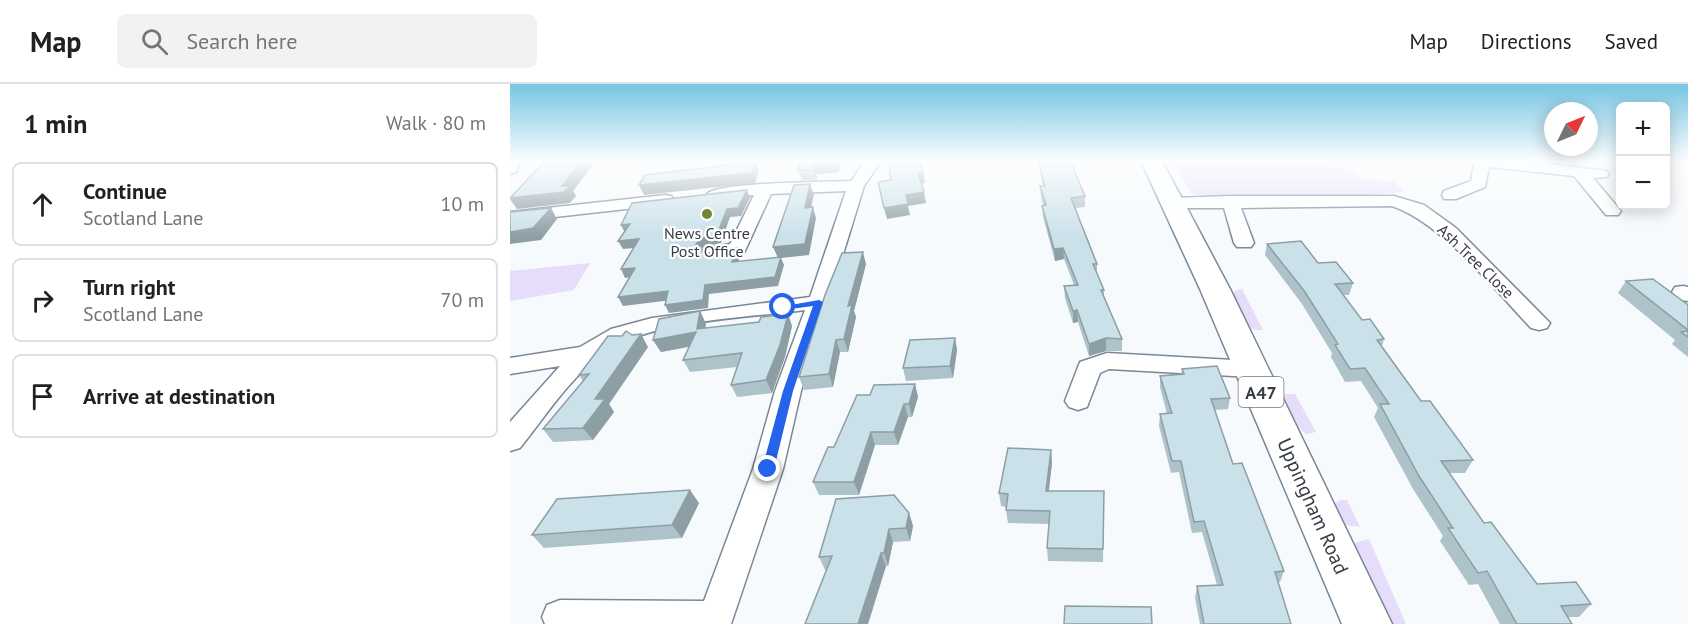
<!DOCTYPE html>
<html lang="en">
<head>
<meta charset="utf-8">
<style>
	body { margin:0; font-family:"PT Sans",sans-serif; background:#f2f2f2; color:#202124 }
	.controls { position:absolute; right:18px; top:18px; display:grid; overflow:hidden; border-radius:9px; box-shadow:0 3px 15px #0003 }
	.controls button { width:54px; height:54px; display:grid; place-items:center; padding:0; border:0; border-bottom:2px solid #e0e0e0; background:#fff; color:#202124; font:30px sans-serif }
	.compass { position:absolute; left:1034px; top:18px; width:54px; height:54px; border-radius:50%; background:#fff; box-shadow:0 3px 15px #0003; rotate:47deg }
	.stop { position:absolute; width:18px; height:18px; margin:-14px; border:4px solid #2563eb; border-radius:50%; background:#fff }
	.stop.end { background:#2563eb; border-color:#fff; box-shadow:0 2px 6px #0008 }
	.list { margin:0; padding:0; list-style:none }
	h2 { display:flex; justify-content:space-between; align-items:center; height:78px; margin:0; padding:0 24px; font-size:26px }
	h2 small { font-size:20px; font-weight:400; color:#757577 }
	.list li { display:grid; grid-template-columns:39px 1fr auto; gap:18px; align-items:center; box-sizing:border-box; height:84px; margin:0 12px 12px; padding:0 12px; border:2px solid #e0e0e0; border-radius:9px }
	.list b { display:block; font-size:22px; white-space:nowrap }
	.list p { margin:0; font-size:20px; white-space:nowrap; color:#757577 }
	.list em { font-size:20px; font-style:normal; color:#757577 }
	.icon { flex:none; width:33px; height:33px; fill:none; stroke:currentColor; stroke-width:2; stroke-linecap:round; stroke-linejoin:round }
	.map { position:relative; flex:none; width:1178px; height:540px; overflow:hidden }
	header { display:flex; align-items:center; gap:36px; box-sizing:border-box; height:84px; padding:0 30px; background:#fff; border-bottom:2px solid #e0e0e0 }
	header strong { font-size:28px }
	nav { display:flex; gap:33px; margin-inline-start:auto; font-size:21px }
	.search { width:420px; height:54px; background:#f2f2f2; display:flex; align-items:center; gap:15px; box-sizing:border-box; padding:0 21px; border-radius:9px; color:#757577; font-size:22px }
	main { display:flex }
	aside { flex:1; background:#fff }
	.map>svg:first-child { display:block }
	.green { fill:#e6ddfb }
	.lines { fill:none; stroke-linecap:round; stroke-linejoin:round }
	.minor-casing { stroke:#798896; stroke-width:3 }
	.highway-casing { stroke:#798896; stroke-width:3 }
	.minor { fill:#fff; fill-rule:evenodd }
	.highway { fill:#fff; fill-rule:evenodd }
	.wall { fill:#aec2c9 }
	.shaded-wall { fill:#8d9ea4 }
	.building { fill:#cae1ea; stroke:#8d9ea4; stroke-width:1.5 }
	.route { fill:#2563eb }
	.poi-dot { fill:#748535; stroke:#fff; stroke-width:2 }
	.labels { text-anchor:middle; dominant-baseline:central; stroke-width:4.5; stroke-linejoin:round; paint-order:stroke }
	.far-poi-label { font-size:16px; fill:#373d44; stroke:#fff }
	.far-street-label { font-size:16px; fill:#373d44; stroke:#fff }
	.shield { fill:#fff; stroke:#73777c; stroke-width:1.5 }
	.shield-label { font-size:18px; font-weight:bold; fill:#373d44 }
	.street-label { font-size:20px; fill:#373d44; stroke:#fff }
</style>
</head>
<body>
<header>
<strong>Map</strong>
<div class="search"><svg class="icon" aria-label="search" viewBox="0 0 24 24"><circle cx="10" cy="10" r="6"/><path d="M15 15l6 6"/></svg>Search here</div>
<nav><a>Map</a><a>Directions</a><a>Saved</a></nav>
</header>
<main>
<aside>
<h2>1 min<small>Walk · 80 m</small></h2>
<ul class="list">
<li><svg class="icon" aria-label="ahead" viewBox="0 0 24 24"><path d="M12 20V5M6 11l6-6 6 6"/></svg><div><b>Continue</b><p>Scotland Lane</p></div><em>10 m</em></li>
<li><svg class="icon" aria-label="right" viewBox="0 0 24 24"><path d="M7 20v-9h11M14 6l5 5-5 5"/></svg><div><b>Turn right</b><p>Scotland Lane</p></div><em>70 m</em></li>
<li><svg class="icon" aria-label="arrive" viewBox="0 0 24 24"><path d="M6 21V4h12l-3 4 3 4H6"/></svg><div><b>Arrive at destination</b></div></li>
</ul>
</aside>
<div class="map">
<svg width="1178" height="540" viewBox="0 0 1178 540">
	<rect width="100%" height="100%" fill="#f7fafd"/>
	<path class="green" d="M 662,77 L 813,77 L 821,83 L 836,83 L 853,96 L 884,97 L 894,108 C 824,114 752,115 681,110 Z
		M 80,179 L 64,206 L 0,217 L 0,187 Z
		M 732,205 L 753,246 C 730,247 729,232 721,213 L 726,206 Z
		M 774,310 L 785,310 L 806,348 L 796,350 L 777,336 L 770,316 Z
		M 831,416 L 837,416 L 850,443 L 826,440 L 822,421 Z
		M 859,455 L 896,540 L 872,540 L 835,465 L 844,459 Z"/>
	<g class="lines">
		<defs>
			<path id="minor" d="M 0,77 L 11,77 L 6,88 L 0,90 Z
				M 355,77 L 371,77 L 354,102 L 291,307 L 273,385 L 221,540 L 35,540 L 32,533 L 37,521 L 50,516 L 194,517 L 243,385 L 265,307 L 295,226 C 238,234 135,236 91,271 C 58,296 35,333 10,364 L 0,367 L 0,338 L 50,282 L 0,290 L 0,274 L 70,263 L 101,245 L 142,234 L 300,213 L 336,107 L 261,110 L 234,169 L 201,175 L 194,173 L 191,169 L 194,165 L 220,160 L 244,111 L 205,115 L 197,110 C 206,98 320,98 341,97 Z
				M 959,77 L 1014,77 L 1097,87 L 1099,90 L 1097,93 L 1083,94 L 1111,127 L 1108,131 L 1096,131 L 1064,92 L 979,83 L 975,103 L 946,115 L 934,115 L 932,111 L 934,107 L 961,97 L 964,81 Z
				M 155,111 L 161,112 L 164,116 L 161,120 L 0,138 L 0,128 Z
				M 720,112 L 884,112 L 914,121 L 946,144 L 1040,239 L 1037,244 L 1029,246 L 1021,244 C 984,205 932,139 882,122 L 731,124 L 744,159 L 741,163 L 727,163 L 724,159 L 714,124 L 662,124 L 656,123 L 653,119 L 656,115 L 662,114 Z
				M 1173,202 L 1178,203 L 1178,217 L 1170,216 L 1162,208 L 1165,203 Z
				M 597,269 L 741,277 L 750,279 L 753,285 L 750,291 L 741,293 L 599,285 L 590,289 L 577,323 L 568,326 L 559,323 L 555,317 L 570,278 Z"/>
			<path id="highway" d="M 631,77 L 652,77 L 720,205 L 882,540 L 832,540 L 690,205 Z"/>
		</defs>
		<use href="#minor" class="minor-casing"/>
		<use href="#highway" class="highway-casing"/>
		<use href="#minor" class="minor"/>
		<use href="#highway" class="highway"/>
	</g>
	<path class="wall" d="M 304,77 L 330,77 L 329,88 L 306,90 L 307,96 L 292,96 L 288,86 L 304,83 Z
		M 533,77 L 561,77 L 575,112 L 575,123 L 565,124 L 587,180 L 587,190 L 594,206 L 594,213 L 612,255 L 612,267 L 596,267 L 579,272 L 568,238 L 563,239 L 555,214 L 554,202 L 564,201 L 554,175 L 545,177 L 533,133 L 532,122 L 533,122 L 531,113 L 530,102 L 533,102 L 530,89 L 529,79 L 533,79 Z
		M 757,160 L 808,179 L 843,199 L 839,211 L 834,211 L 852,236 L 874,255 L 872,262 L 911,317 L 963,376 L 955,389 L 939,389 L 974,439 L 1027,500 L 1081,520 L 1069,533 L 1058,533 L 1062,540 L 990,540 L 968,500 L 959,501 L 930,457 L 933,452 L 903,405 L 864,333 L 868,324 L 851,297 L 835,298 L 821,273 L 822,269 L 792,220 L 755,171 Z
		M 356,180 L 344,227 L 346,233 L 338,268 L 330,268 L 323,303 L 294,306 L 289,293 Z
		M 1116,197 L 1178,221 L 1178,273 L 1162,260 L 1165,256 L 1108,209 Z
		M 190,227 L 196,240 L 195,244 L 249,238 L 278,230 L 282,242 L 275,273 L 262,309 L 227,313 L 221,301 L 227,283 L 180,288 L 173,276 L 179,263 L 151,268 L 143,256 Z
		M 445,254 L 447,266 L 443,294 L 396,297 L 393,284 Z
		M 138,263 L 99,320 L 104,328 L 83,356 L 43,358 L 33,345 L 73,297 L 69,291 Z
		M 672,285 L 720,314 L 718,325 L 704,326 L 723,380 L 774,487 L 770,498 L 768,498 L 781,540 L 690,540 L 685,514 L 687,502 L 707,501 L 692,448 L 682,449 L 669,388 L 661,389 L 649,342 L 650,330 L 657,330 L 650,303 L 650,292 L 671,290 Z
		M 405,300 L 408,313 L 402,333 L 398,333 L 388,361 L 365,361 L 349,411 L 309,411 L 303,398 L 324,363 L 360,311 Z
		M 541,366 L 542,379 L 539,407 L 594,407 L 593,478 L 538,477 L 537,464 L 539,440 L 498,439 L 496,426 L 496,423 L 491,422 L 489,409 Z
		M 189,419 L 172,454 L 34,464 L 22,451 Z
		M 399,429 L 403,442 L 400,457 L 383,458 L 378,482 L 376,482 L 358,540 L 295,540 L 317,486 L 315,486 L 309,473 Z"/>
	<path class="shaded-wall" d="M 72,77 L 86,77 L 63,107 L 66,112 L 60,119 L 7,125 L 0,115 L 52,102 Z
		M 326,77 L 330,77 L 329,88 L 306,90 L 307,96 L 303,86 L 303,80 Z
		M 245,78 L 249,87 L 245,99 L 134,111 L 129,101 Z
		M 408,89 L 413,89 L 415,99 L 410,100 Z
		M 300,100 L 304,111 L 298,135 L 295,124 Z
		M 237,106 L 240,114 L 231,132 L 220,133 L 211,159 L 194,163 L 189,170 L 185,162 L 190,155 L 217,125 Z
		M 414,108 L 416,119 L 398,122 L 400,131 L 377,135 L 374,124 L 396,111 Z
		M 303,123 L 306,134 L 299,171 L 271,174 L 274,181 L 268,202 L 199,210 L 198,224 L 159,229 L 155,221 L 195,201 L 268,174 L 263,163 Z
		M 41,124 L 47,135 L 31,156 L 0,160 L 0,148 Z
		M 120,140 L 115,149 L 111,141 Z
		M 129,155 L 134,163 L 113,165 L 108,157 Z
		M 227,164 L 230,172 L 226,187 L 222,178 Z
		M 553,164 L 554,175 L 545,177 L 544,165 Z
		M 353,168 L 356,180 L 344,227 L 346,233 L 338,268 L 334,255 L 338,222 Z
		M 125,184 L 130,192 L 115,194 L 111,185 Z
		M 158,207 L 162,216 L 113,222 L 108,213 Z
		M 567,226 L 568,238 L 563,239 L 563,227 Z
		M 190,227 L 196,240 L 194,257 L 187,245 Z
		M 278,230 L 282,242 L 275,273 L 262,309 L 256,296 Z
		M 186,248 L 192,260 L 151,268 L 143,256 Z
		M 131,250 L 138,263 L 99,320 L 104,328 L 83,356 L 73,344 L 85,315 Z
		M 445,254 L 447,266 L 443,294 L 440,282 Z
		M 596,254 L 596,267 L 579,272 L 579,260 Z
		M 326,256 L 330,268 L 323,303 L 319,290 Z
		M 405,300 L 408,313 L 402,333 L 399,320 Z
		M 394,320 L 398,333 L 388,361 L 384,348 Z
		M 361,348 L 365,361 L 349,411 L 344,398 Z
		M 541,366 L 542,379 L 537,420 L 536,407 Z
		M 180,406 L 189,419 L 172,454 L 162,441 Z
		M 399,429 L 403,442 L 400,457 L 396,444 Z
		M 379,445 L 383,458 L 378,482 L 374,469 Z
		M 371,469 L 376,482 L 358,540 L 348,540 Z"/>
	<path class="building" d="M 35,77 L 72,77 L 52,102 L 60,102 L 54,108 L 0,114 Z
		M 304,77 L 326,77 L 303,80 Z
		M 378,77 L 410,77 L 413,89 L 408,89 L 414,108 L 396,111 L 398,120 L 374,124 L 368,98 L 381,96 Z
		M 535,77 L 560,77 L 575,112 L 561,114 L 587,180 L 583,180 L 594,206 L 591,206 L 612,255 L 596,254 L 579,260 L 567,226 L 563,227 L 554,202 L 568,201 L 553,164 L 544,165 L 532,122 L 536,121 L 530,102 L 535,102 L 529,79 L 536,79 Z
		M 245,78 L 242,89 L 129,101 L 135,91 Z
		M 290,79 L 304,83 L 303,86 L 288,86 Z
		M 300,100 L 295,124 L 303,123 L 295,160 L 263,163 L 284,101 Z
		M 237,106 L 228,124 L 217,125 L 207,151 L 190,155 L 185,162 L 190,167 L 198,169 L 227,164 L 222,178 L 271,173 L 265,193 L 195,201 L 193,216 L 155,221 L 158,207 L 108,213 L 125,184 L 111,185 L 129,155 L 108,157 L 120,140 L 111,141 L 122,119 Z
		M 41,124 L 23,144 L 0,148 L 0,128 Z
		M 791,157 L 808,179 L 826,178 L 843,199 L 825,200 L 852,236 L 860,235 L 874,255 L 867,256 L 911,317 L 920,317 L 963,376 L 931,377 L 974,439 L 981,438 L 1027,500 L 1066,498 L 1081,520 L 1051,522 L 1062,540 L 1007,540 L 977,487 L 968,489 L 938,444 L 943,444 L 909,392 L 870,320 L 879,320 L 855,284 L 840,285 L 825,261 L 828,260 L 795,208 L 757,160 Z
		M 353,168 L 338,222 L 342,221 L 334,255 L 326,256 L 319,290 L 289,293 L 315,211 L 332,169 Z
		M 1143,195 L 1178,221 L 1178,246 L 1116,197 Z
		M 190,227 L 187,245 L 249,238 L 251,233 L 278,230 L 270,261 L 256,296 L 221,301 L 232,269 L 173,276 L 186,248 L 143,256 L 149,235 Z
		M 116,247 L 122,251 L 131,250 L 85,315 L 95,315 L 73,344 L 33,345 L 79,290 L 69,291 L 98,252 L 112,252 Z
		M 1178,247 L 1178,253 L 1171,248 Z
		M 445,254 L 440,282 L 393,284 L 400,256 Z
		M 707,282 L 720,314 L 701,315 L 723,380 L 732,379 L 774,487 L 765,488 L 781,540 L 694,540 L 687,502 L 713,501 L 694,437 L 684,438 L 671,377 L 662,377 L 650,330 L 662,329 L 650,292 L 674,290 L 672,285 Z
		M 405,300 L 399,320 L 394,320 L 384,348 L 361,348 L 344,398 L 303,398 L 318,363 L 324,363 L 347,311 L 360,311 L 364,301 Z
		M 498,364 L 541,366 L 536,407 L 594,407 L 593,465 L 537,464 L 540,427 L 496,426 L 498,410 L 489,409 Z
		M 180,406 L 162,441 L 22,451 L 47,415 Z
		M 384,411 L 399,429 L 396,444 L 379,445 L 374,469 L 371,469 L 348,540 L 295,540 L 322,472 L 309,473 L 326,415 Z
		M 555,522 L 641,523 L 642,540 L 554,540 Z"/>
	<linearGradient id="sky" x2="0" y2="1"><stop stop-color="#77c5e4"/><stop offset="0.5" stop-color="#fbfdfe"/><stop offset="1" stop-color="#fbfdfe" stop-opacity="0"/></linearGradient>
	<rect width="1178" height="153" fill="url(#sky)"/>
	<path class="route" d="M 309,216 L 313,218 L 283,307 L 264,385 L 258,390 L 252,385 L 273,307 L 303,222 L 273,226 L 269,223 Z"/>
	<circle class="poi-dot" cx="197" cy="130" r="6"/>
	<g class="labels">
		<g class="far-poi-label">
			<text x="197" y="149">News Centre<tspan x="197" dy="18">Post Office</tspan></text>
		</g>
		<g class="far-street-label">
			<text transform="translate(966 177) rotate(44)">Ash Tree Close</text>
		</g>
		<rect class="shield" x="728.5" y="293" width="45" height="30" rx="4.5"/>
		<g class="shield-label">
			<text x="751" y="308">A47</text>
		</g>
		<g class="street-label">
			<text transform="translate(803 422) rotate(66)">Uppingham Road</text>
		</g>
	</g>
</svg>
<div class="controls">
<button>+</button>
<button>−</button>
</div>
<svg class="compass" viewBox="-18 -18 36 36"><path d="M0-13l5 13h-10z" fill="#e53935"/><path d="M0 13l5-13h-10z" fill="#757577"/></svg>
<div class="stop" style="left:273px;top:223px"></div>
<div class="stop end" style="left:258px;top:385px"></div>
</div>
</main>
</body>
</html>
